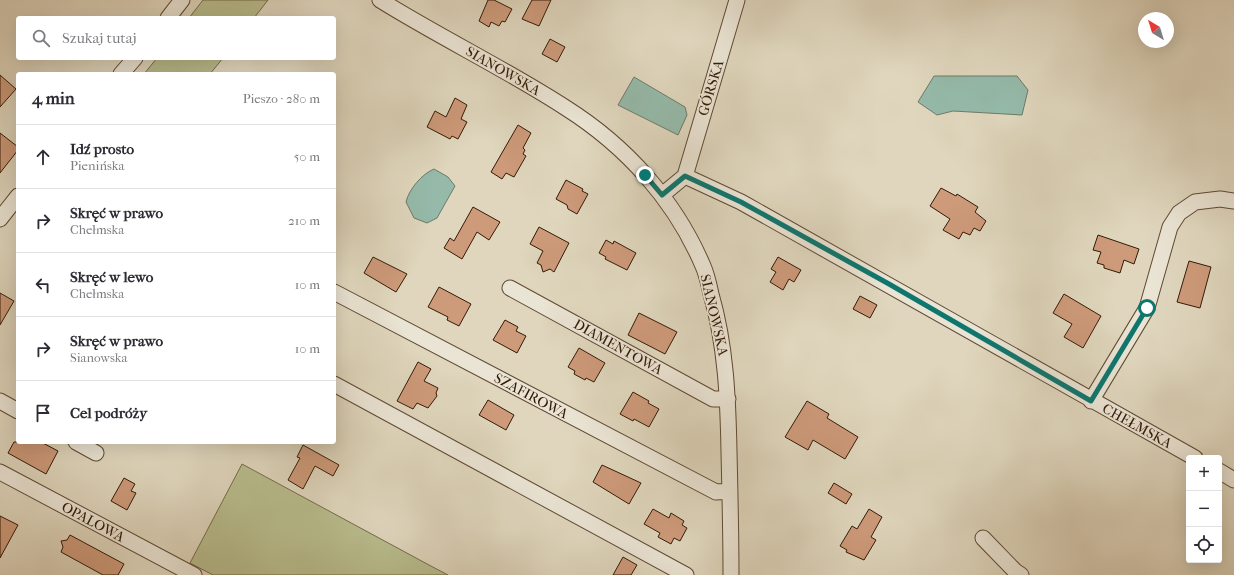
<!DOCTYPE html>
<html lang="pl">
<head>
<meta charset="utf-8">
<style>
	body { margin:0; font-family:"IM FELL French Canon",serif; background:#f2f2f3; color:#2b2b33 }
	.controls { position:absolute; right:12px; bottom:12px; display:grid; overflow:hidden; border-radius:4px; box-shadow:0 4px 16px #0002 }
	.controls button { width:36px; height:36px; display:grid; place-items:center; padding:0; border:0; border-bottom:1px solid #e1e1e2; background:#fff; color:#2b2b33; font:20px sans-serif }
	.compass { position:absolute; left:1138px; top:12px; width:36px; height:36px; border-radius:50%; background:#fff; box-shadow:0 4px 16px #0002; rotate:322deg }
	.stop { position:absolute; width:12px; height:12px; margin:-9px; border:3px solid #0f766e; border-radius:50%; background:#fff }
	.stop.end { background:#0f766e; border-color:#fff; box-shadow:0 1px 4px #0008 }
	.list { margin:0; padding:0; list-style:none }
	h2 { display:flex; justify-content:space-between; align-items:center; height:52px; margin:0; padding:0 16px; font-size:17px }
	h2 small { font-size:13px; font-weight:400; color:#7c7c81 }
	.list li { display:grid; grid-template-columns:26px 1fr auto; gap:12px; align-items:center; box-sizing:border-box; height:64px; padding:0 16px; border-top:1px solid #e1e1e2 }
	.list b { display:block; font-size:15px; white-space:nowrap }
	.list p { margin:0; font-size:13px; white-space:nowrap; color:#7c7c81 }
	.list em { font-size:13px; font-style:normal; color:#7c7c81 }
	.icon { flex:none; width:22px; height:22px; fill:none; stroke:currentColor; stroke-width:2; stroke-linecap:round; stroke-linejoin:round }
	.map { position:relative; flex:none; width:1234px; height:575px; overflow:hidden }
	.search { position:absolute; background:#fff; box-shadow:0 4px 16px #0002; left:16px; top:16px; width:320px; height:44px; display:flex; align-items:center; gap:10px; box-sizing:border-box; padding:0 14px; border-radius:4px; color:#7c7c81; font-size:15px }
	.panel { position:absolute; background:#fff; box-shadow:0 4px 16px #0002; left:16px; top:72px; width:320px; height:372px; border-radius:4px }
	.map>svg:first-child { display:block }
	.green { fill:#b8bc8d; stroke:#766b4a }
	.water { fill:#95baaa; stroke:#6e7a68 }
	.building { fill:#cd9a7a; stroke:#341a06 }
	.lines { fill:none; stroke-linecap:round; stroke-linejoin:round }
	.minor-casing { stroke:#5f4934; stroke-width:17 }
	.minor { stroke:#eae4d4; stroke-width:15 }
	.route { stroke:#0f766e; stroke-width:5 }
	.labels { text-anchor:middle; dominant-baseline:central; stroke-width:3.5; stroke-linejoin:round; paint-order:stroke }
	.street-label { font-size:14px; fill:#341a06; stroke:#eae4d4 }
</style>
</head>
<body>
<div class="map">
<svg width="1234" height="575" viewBox="0 0 1234 575">
	<rect width="100%" height="100%" fill="#dfd6bd"/>
	<filter id="stains"><feTurbulence type="fractalNoise" baseFrequency=".005" numOctaves="4"/><feColorMatrix values="0 0 0 0 .2 0 0 0 0 .09 0 0 0 0 .02 0 0 0 .5 -.17"/></filter>
	<radialGradient id="worn" r=".72"><stop offset=".6" stop-color="#630" stop-opacity="0"/><stop offset="1" stop-color="#630" stop-opacity=".3"/></radialGradient>
	<path class="green" d="M 203,0 L 268,0 L 254,18 L 189,18 Z
		M 157,58 L 223,58 L 210,74 L 144,74 Z
		M 242,464 L 429,565 L 448,575 L 213,575 L 190,563 Z"/>
	<path class="water" d="M 934,76 L 1017,76 L 1028,90 L 1022,115 L 953,111 L 937,115 L 918,102 Z
		M 634,77 L 685,107 L 687,115 L 678,135 L 618,105 Z
		M 434,169 L 448,177 L 455,186 L 437,218 L 427,223 L 414,218 L 406,202 C 409,189 422,174 434,169 Z"/>
	<path class="building" d="M 488,0 L 494,0 L 512,9 L 505,22 L 502,21 L 499,26 L 491,22 L 489,27 L 479,21 Z
		M 532,0 L 551,0 L 539,26 L 522,19 Z
		M 550,39 L 565,47 L 557,62 L 542,54 Z
		M 0,75 L 16,89 L 0,107 Z
		M 455,98 L 467,105 L 461,119 L 467,122 L 458,139 L 452,136 L 450,139 L 427,127 L 435,111 L 446,117 Z
		M 518,125 L 531,133 L 523,148 L 525,150 L 523,154 L 526,156 L 514,177 L 506,173 L 502,179 L 491,172 Z
		M 0,133 L 18,147 L 18,150 L 0,173 Z
		M 566,180 L 583,189 L 582,191 L 588,194 L 577,214 L 568,209 L 567,205 L 556,199 Z
		M 941,188 L 956,196 L 957,194 L 978,207 L 975,212 L 986,221 L 980,231 L 974,228 L 970,235 L 963,232 L 959,239 L 943,230 L 950,219 L 930,206 Z
		M 473,207 L 500,222 L 489,240 L 477,232 L 462,259 L 444,248 L 450,238 L 454,241 Z
		M 539,227 L 569,243 L 554,272 L 550,269 L 543,272 L 541,265 L 537,263 L 543,251 L 530,244 Z
		M 1098,235 L 1139,249 L 1134,264 L 1124,260 L 1120,273 L 1104,268 L 1104,265 L 1097,263 L 1101,252 L 1093,250 Z
		M 606,240 L 613,244 L 614,241 L 636,253 L 627,270 L 605,259 L 606,257 L 599,253 Z
		M 373,257 L 407,274 L 396,292 L 364,273 Z
		M 778,257 L 801,270 L 794,282 L 789,279 L 783,290 L 770,282 L 776,272 L 771,269 Z
		M 1189,261 L 1211,267 L 1200,308 L 1177,302 Z
		M 439,287 L 471,304 L 459,326 L 447,320 L 448,317 L 428,307 Z
		M 0,293 L 14,301 L 0,325 Z
		M 1064,294 L 1101,316 L 1083,348 L 1064,337 L 1072,324 L 1053,313 Z
		M 860,296 L 877,305 L 870,318 L 853,309 Z
		M 639,313 L 677,332 L 665,354 L 628,335 Z
		M 505,320 L 518,327 L 516,331 L 526,336 L 517,353 L 493,340 Z
		M 579,348 L 605,363 L 594,382 L 586,378 L 585,380 L 574,374 L 575,371 L 568,367 Z
		M 418,362 L 431,369 L 424,381 L 438,388 L 436,393 L 437,396 L 428,408 L 417,403 L 413,409 L 397,401 Z
		M 633,392 L 649,401 L 648,403 L 659,409 L 649,427 L 634,419 L 633,421 L 620,414 Z
		M 488,400 L 514,415 L 506,430 L 479,415 Z
		M 807,401 L 829,414 L 827,418 L 858,437 L 845,459 L 813,440 L 808,450 L 785,437 Z
		M 14,442 L 41,442 L 58,451 L 46,474 L 8,453 Z
		M 303,445 L 339,465 L 333,476 L 315,466 L 303,489 L 288,480 L 300,458 L 297,457 Z
		M 602,465 L 641,483 L 629,504 L 593,482 Z
		M 124,478 L 135,484 L 131,491 L 136,493 L 127,510 L 111,501 Z
		M 834,483 L 852,494 L 846,504 L 828,493 Z
		M 653,509 L 669,518 L 671,513 L 684,521 L 682,525 L 687,528 L 680,541 L 674,538 L 671,544 L 658,537 L 660,533 L 644,524 Z
		M 869,509 L 882,517 L 871,537 L 876,540 L 864,560 L 846,552 L 847,550 L 840,546 L 852,526 L 857,529 Z
		M 0,516 L 18,525 L 0,558 Z
		M 70,535 L 124,564 L 118,575 L 103,575 L 61,552 L 63,547 L 61,541 L 67,540 Z
		M 623,557 L 637,565 L 631,575 L 613,575 Z"/>
	<g class="lines">
		<defs>
			<path id="minor" d="M 380,0 C 441,38 506,69 566,108 C 626,146 675,200 703,266 C 707,275 709,285 711,294 C 726,346 728,399 729,452 C 730,493 731,534 731,575
				M 168,18 L 182,0
				M 121,74 L 135,58
				M 685,176 L 737,0
				M 662,195 L 685,176 L 741,202 L 1195,458
				M 0,219 L 18,196
				M 510,288 L 713,399 L 728,399
				M 334,292 L 716,492 L 730,491
				M 334,384 L 686,575
				M 0,401 L 18,411
				M 1091,401 L 1147,308 L 1170,227 L 1179,213 L 1195,202 L 1220,199 L 1234,201
				M 76,442 L 96,453
				M 1219,471 L 1234,480
				M 0,472 L 194,575
				M 983,538 L 1015,571 L 1021,575"/>
		</defs>
		<use href="#minor" class="minor-casing"/>
		<use href="#minor" class="minor"/>
	</g>
	<g class="lines">
		<path class="route" d="M 645,175 L 662,195 L 685,176 L 741,202 L 889,284 L 1091,401 L 1147,308"/>
	</g>
	<g class="labels">
		<g class="street-label">
			<text transform="translate(503 71) rotate(30)">SIANOWSKA</text>
			<text transform="translate(711 88) rotate(-73)">GÓRSKA</text>
			<text transform="translate(714 315) rotate(77)">SIANOWSKA</text>
			<text transform="translate(618 347) rotate(29)">DIAMENTOWA</text>
			<text transform="translate(531 396) rotate(28)">SZAFIROWA</text>
			<text transform="translate(1137 426) rotate(29)">CHEŁMSKA</text>
			<text transform="translate(93 522) rotate(28)">OPALOWA</text>
		</g>
	</g>
	<rect width="100%" height="100%" filter="url(#stains)"/>
	<rect width="100%" height="100%" fill="url(#worn)"/>
</svg>
<div class="controls">
<button>+</button>
<button>−</button>
<button><svg class="icon" aria-label="locate" viewBox="0 0 24 24"><circle cx="12" cy="12" r="6"/><path d="M12 2v4M12 18v4M2 12h4M18 12h4"/></svg></button>
</div>
<svg class="compass" viewBox="-18 -18 36 36"><path d="M0-13l5 13h-10z" fill="#e53935"/><path d="M0 13l5-13h-10z" fill="#7c7c81"/></svg>
<div class="stop" style="left:1147px;top:308px"></div>
<div class="stop end" style="left:645px;top:175px"></div>
<div class="search"><svg class="icon" aria-label="search" viewBox="0 0 24 24"><circle cx="10" cy="10" r="6"/><path d="M15 15l6 6"/></svg>Szukaj tutaj</div>
<section class="panel">
<h2>4 min<small>Pieszo · 280 m</small></h2>
<ul class="list">
<li><svg class="icon" aria-label="ahead" viewBox="0 0 24 24"><path d="M12 20V5M6 11l6-6 6 6"/></svg><div><b>Idź prosto</b><p>Pienińska</p></div><em>50 m</em></li>
<li><svg class="icon" aria-label="right" viewBox="0 0 24 24"><path d="M7 20v-9h11M14 6l5 5-5 5"/></svg><div><b>Skręć w prawo</b><p>Chełmska</p></div><em>210 m</em></li>
<li><svg class="icon" aria-label="left" viewBox="0 0 24 24"><path d="M17 20v-9H6M10 6l-5 5 5 5"/></svg><div><b>Skręć w lewo</b><p>Chełmska</p></div><em>10 m</em></li>
<li><svg class="icon" aria-label="right" viewBox="0 0 24 24"><path d="M7 20v-9h11M14 6l5 5-5 5"/></svg><div><b>Skręć w prawo</b><p>Sianowska</p></div><em>10 m</em></li>
<li><svg class="icon" aria-label="arrive" viewBox="0 0 24 24"><path d="M6 21V4h12l-3 4 3 4H6"/></svg><div><b>Cel podróży</b></div></li>
</ul>
</section>
</div>
</body>
</html>
